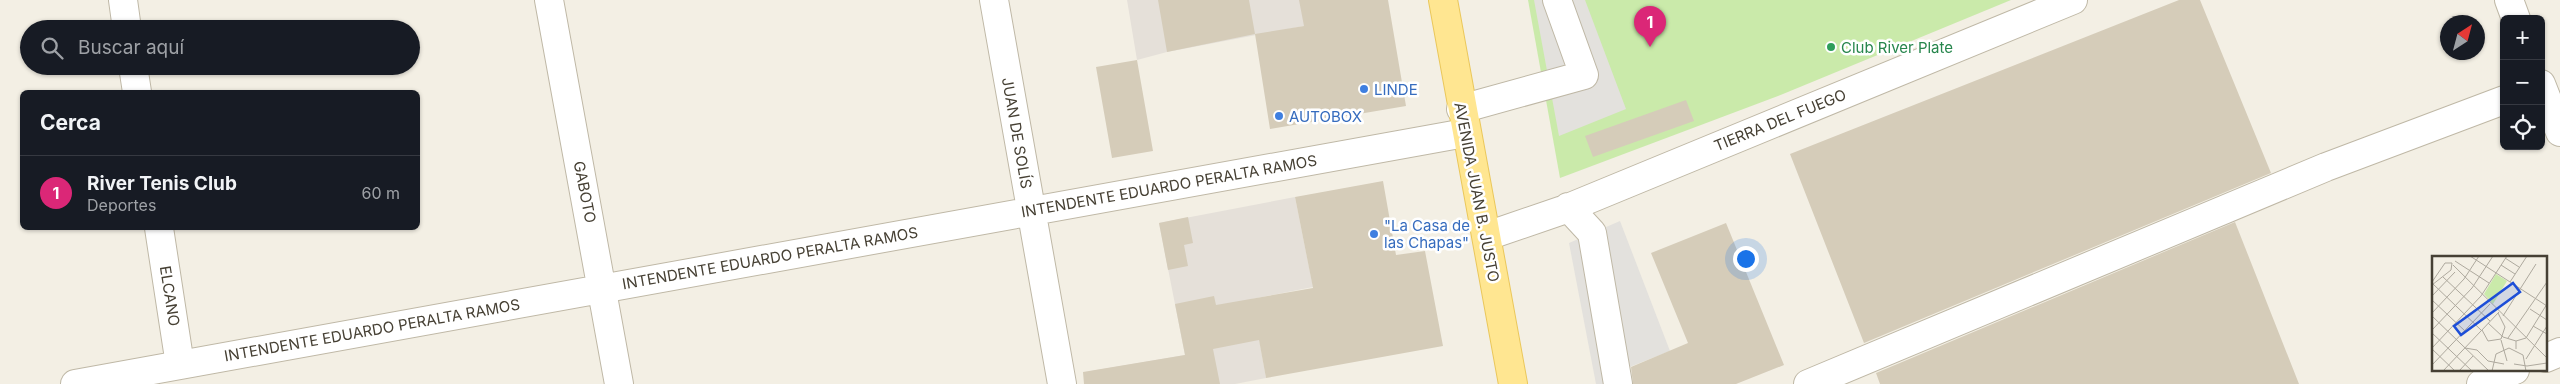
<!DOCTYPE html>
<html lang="es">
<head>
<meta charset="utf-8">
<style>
	body { margin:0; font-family:Inter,sans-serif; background:#20242c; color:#f1f3f6 }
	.controls { position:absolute; right:15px; top:15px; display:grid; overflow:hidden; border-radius:8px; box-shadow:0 1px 4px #0004 }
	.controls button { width:45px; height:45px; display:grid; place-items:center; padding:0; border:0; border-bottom:1px solid #363941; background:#171b24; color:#f1f3f6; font:25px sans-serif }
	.compass { position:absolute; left:2440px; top:15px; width:45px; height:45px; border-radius:50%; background:#171b24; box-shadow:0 1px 4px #0004; rotate:36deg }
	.you { position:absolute; left:1745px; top:258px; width:18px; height:18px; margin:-12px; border:4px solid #fff; border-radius:50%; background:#1a73e8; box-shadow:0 0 0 8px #1a73e833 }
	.badge { display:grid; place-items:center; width:32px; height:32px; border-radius:50%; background:#db2777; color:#fff; font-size:16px; font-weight:700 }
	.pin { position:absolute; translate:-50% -41px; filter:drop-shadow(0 1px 2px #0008) }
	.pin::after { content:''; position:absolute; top:26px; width:18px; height:15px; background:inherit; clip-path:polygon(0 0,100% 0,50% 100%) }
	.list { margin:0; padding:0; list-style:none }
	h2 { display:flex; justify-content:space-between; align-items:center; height:65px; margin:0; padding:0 20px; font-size:21px }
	h2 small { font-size:16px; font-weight:400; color:#9ea1a6 }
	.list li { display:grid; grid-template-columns:32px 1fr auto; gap:15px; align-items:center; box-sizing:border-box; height:75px; padding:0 20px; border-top:1px solid #363941 }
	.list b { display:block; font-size:19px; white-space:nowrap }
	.list p { margin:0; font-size:16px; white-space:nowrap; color:#9ea1a6 }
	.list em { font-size:16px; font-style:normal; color:#9ea1a6 }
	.icon { flex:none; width:28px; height:28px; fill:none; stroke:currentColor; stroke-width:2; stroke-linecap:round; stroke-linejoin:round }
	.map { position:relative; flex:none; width:2560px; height:384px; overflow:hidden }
	.search { position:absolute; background:#171b24; box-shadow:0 1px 4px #0004; left:20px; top:20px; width:400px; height:55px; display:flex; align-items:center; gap:12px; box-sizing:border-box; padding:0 18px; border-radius:28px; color:#9ea1a6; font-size:19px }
	.panel { position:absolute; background:#171b24; box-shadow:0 1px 4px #0004; left:20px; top:90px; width:400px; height:140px; border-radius:8px }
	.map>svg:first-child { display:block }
	.industrial { fill:#e5e0d9 }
	.green { fill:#caeaaa }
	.parking { fill:#e3e1dd }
	.building { fill:#d5ccb9 }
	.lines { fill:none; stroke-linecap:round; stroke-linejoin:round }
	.minor-casing { stroke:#bfb8a6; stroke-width:30 }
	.major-casing { stroke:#eac75b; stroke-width:30 }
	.minor { stroke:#fff; stroke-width:28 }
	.major { stroke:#ffe691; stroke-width:28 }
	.leisure-dot { fill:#2e9e5b; stroke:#fff; stroke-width:2 }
	.shop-dot { fill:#3f7fe0; stroke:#fff; stroke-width:2 }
	.labels { text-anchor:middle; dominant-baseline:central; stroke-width:5; stroke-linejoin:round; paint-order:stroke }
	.leisure-label { font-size:15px; fill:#27864d; stroke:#fff; text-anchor:start }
	.shop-label { font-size:15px; fill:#366cbe; stroke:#fff; text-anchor:start }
	.street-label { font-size:15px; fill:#464034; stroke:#fff }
	.inset-road { fill:none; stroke:#aea99e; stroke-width:1 }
	.view { fill:#1d4ed8; fill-opacity:0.15; stroke:#1d4ed8; stroke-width:2.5 }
	.inset-edge { fill:none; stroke:#464034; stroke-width:2.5 }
</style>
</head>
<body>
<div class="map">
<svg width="2560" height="384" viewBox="0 0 2560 384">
	<rect width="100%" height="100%" fill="#f3efe4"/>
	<path class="industrial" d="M 1127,0 L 1387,0 L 1304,26 L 1167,52 L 1137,60 Z
		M 1295,197 L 1313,287 L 1252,299 L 1266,378 L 1235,384 L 1094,384 L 1091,371 L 1185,355 L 1159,223 Z"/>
	<path class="green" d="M 1528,0 L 2011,0 L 1783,94 L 1560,178 Z"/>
	<path class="parking" d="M 1534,0 L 1585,0 L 1626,109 L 1559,136 Z
		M 1620,221 L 1670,351 L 1627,368 L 1633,384 L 1596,384 L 1569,243 Z"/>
	<path class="building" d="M 1158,0 L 1249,0 L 1255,34 L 1167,52 Z
		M 1299,0 L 1388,0 L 1406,106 L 1270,129 L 1255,34 L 1304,26 Z
		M 2179,0 L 2200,0 L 2271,173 L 1864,343 L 1790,154 Z
		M 1137,60 L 1153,151 L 1112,158 L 1096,67 Z
		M 1686,100 L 1694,121 L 1593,157 L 1585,136 Z
		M 1383,181 L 1396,255 L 1425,251 L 1443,346 L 1266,378 L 1259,340 L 1213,349 L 1220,384 L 1084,384 L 1083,372 L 1185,355 L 1175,304 L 1214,296 L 1216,305 L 1313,288 L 1295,197 Z
		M 1188,217 L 1193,243 L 1184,245 L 1188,266 L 1168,270 L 1159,223 Z
		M 2235,222 L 2299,384 L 1880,384 L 1876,373 Z
		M 1726,223 L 1784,365 L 1736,384 L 1633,384 L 1631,367 L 1688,343 L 1651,253 Z"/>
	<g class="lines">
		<defs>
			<path id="minor" d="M 123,0 L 127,29
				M 549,0 L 619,384
				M 994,0 L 1062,384
				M 2509,0 L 2516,19
				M 133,66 L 137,92
				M 2541,84 L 2560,132
				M 1461,109 L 1584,75 L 1557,0
				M 1568,207 L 1592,233 L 1618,384
				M 159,228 L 180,365
				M 1487,236 L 1563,210 L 2073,0
				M 2546,358 L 2560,352
				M 75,384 L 1465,133
				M 1808,384 L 2326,167 L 2504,100
				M 2481,384 L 2515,370"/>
			<path id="major" d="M 1443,0 L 1513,384"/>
		</defs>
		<use href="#minor" class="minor-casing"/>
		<use href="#major" class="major-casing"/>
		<use href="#minor" class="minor"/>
		<use href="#major" class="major"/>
	</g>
	<circle class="leisure-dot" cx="1831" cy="47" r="5"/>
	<g class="shop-dot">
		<circle cx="1364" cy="89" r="5"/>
		<circle cx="1279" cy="116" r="5"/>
		<circle cx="1374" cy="234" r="5"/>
	</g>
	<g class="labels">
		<g class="leisure-label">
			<text x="1841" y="47">Club River Plate</text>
		</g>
		<g class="shop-label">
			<text x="1374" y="89">LINDE</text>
			<text x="1289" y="116">AUTOBOX</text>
			<text x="1384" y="225">"La Casa de<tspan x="1384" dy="17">las Chapas"</tspan></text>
		</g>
		<g class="street-label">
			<text transform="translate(1780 120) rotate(-22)">TIERRA DEL FUEGO</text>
			<text transform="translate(1017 133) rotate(80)">JUAN DE SOLÍS</text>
			<text transform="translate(1169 186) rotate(-10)">INTENDENTE EDUARDO PERALTA RAMOS</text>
			<text transform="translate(585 192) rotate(79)">GABOTO</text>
			<text transform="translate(1477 192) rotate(79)">AVENIDA JUAN B. JUSTO</text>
			<text transform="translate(770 258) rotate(-10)">INTENDENTE EDUARDO PERALTA RAMOS</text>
			<text transform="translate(170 296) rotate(81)">ELCANO</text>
			<text transform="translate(372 330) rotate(-10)">INTENDENTE EDUARDO PERALTA RAMOS</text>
		</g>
	</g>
	<g transform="translate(2432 256)">
		<rect width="115" height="115" fill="#f3efe4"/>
		<path d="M 64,18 L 75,25 L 61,48 L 52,38 Z" fill="#caeaaa"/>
		<path class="inset-road" d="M 38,0 L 115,50M 73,2 L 87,11M 23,5 L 57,27M 21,9 L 115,102M 69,9 L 83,18M 11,21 L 58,65M 0,26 L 13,7 L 20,7 L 19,14 L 0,29M 78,26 L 95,0M 1,28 L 49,74M 0,40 L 23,16M 0,44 L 33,75M 98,53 L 115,64M 0,57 L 32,23 L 47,0M 0,60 L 57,115M 71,60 L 104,8M 56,67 L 71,81 L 84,85M 101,70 L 115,78M 0,74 L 40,32 L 61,0M 50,74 L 56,85 L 69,83 L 73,71 L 66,57M 0,77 L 40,115M 76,82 L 115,26M 69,84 L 75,105M 0,92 L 49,40 L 75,0M 33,92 L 45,94 L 56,105 L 72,108M 0,93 L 23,115M 84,93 L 84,85 L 94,82 L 115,48M 94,103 L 115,70M 82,108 L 95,110 L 115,107M 0,109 L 58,48M 11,115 L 67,56M 27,115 L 41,100M 60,115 L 64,98 L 77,92 L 91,99 L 94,115"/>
		<path class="view" d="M 81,27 L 88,36 L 29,79 L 22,70 Z"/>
		<rect width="115" height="115" class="inset-edge"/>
	</g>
</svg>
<div class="controls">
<button>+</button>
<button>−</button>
<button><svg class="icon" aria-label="locate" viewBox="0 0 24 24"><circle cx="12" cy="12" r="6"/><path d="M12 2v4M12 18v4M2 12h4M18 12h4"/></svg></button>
</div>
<svg class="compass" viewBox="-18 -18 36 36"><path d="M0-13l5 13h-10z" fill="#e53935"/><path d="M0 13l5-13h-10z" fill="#9ea1a6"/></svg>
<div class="you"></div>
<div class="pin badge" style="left:1650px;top:47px">1</div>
<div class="search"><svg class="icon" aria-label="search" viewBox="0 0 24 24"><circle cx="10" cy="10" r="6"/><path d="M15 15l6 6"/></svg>Buscar aquí</div>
<section class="panel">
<h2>Cerca<small></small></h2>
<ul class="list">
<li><span class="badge">1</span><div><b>River Tenis Club</b><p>Deportes</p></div><em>60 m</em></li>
</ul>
</section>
</div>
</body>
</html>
